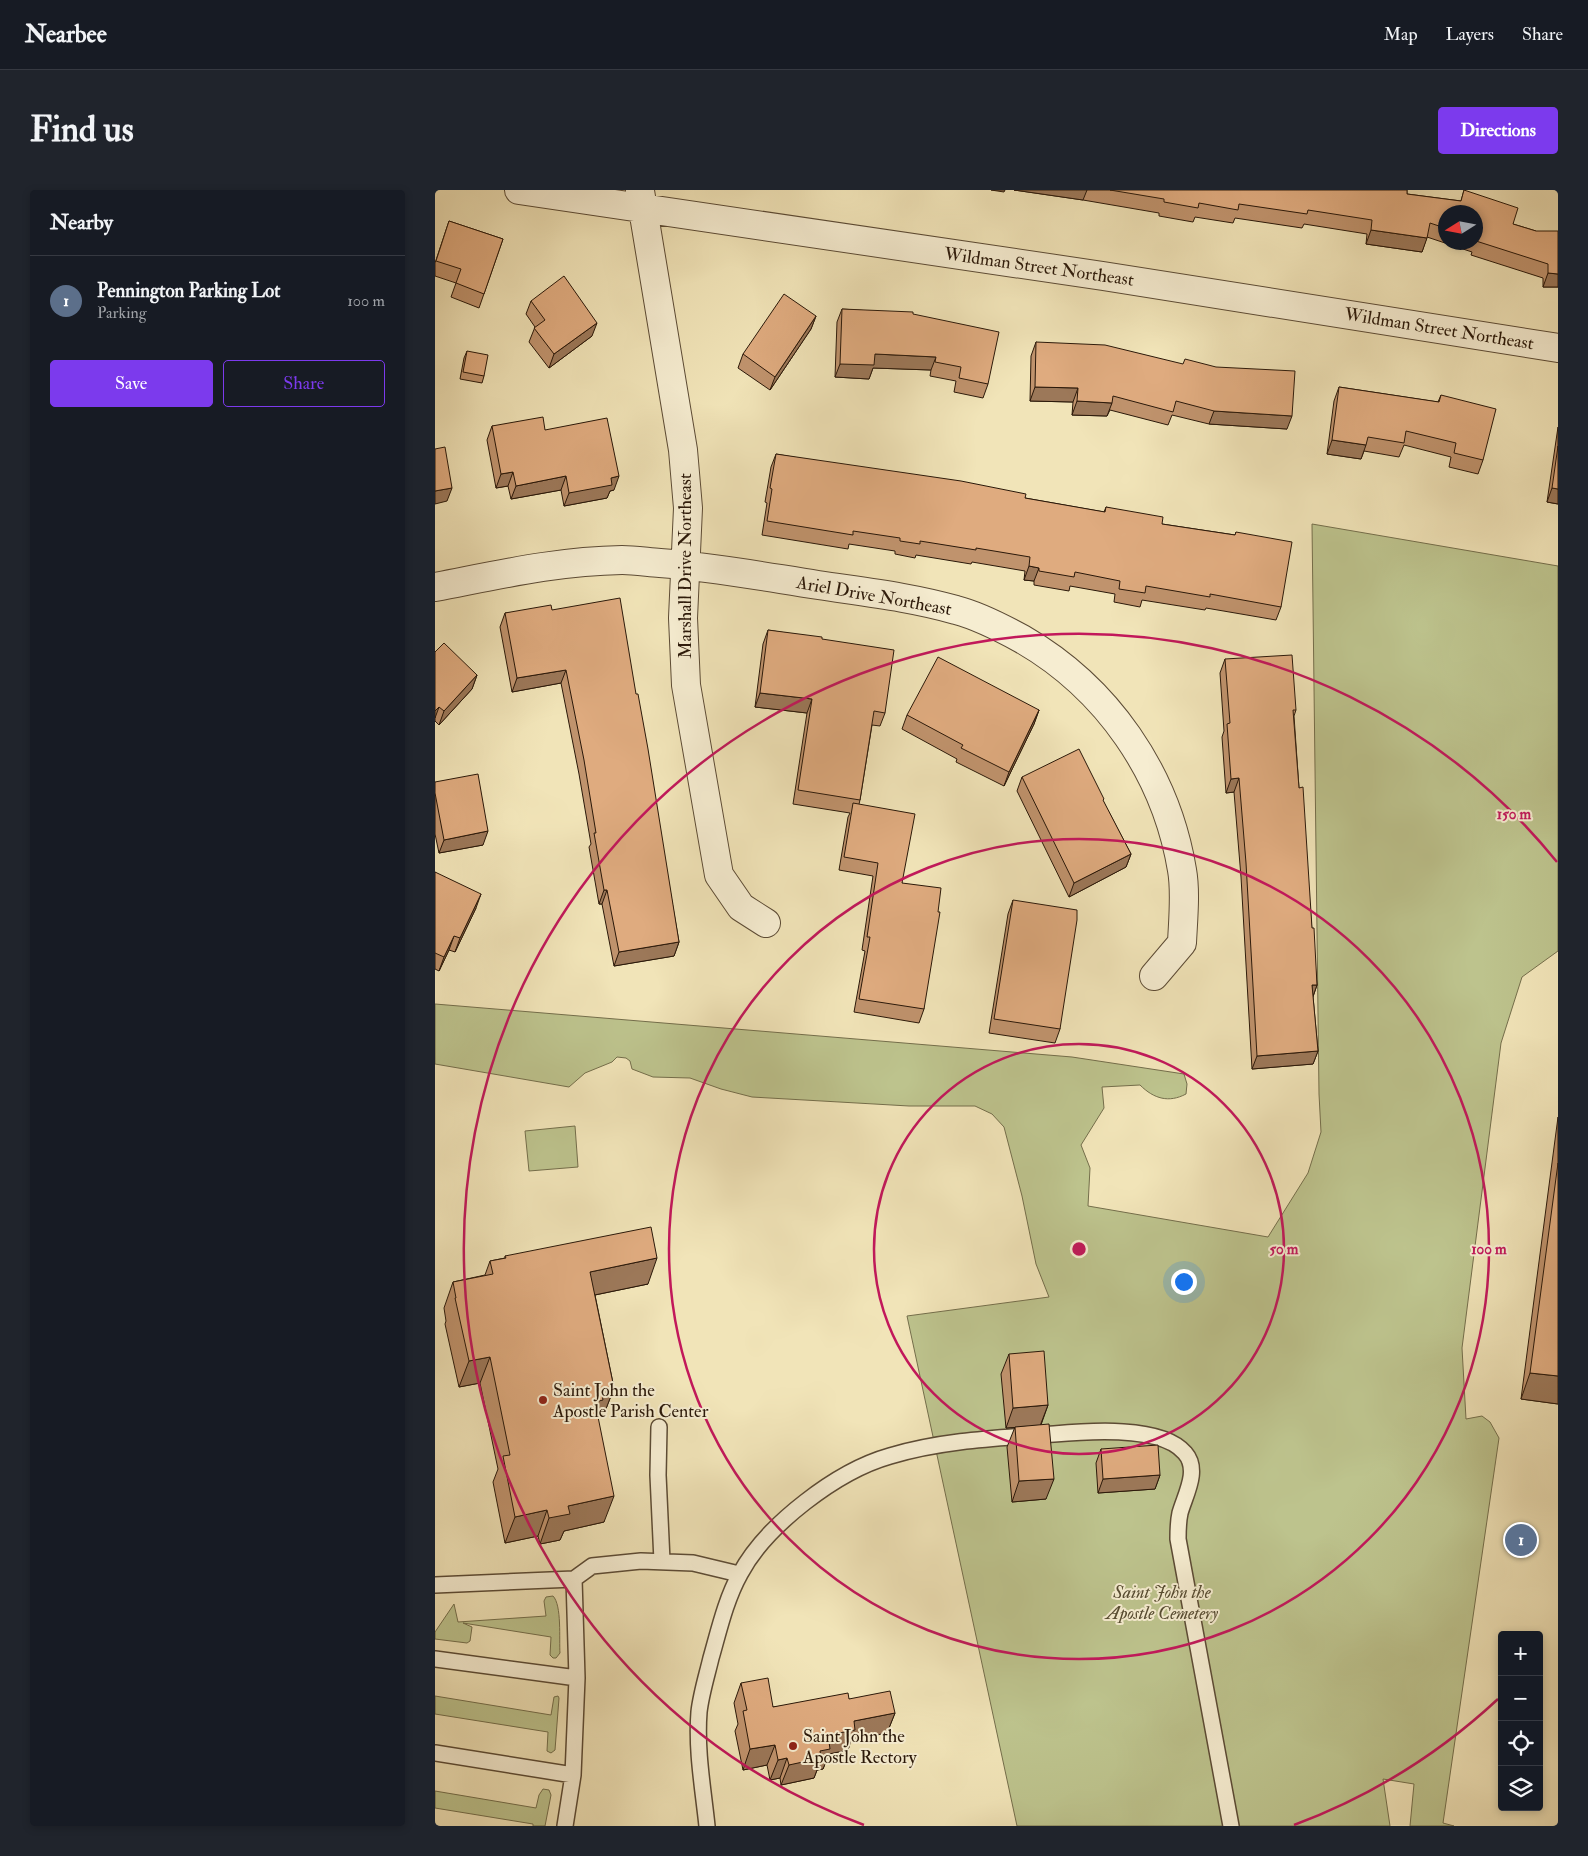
<!DOCTYPE html>
<html lang="en">
<head>
<meta charset="utf-8">
<style>
	body { margin:0; font-family:"IM FELL Double Pica",serif; background:#20242c; color:#f1f3f6 }
	.controls { position:absolute; right:15px; bottom:15px; display:grid; overflow:hidden; border-radius:5px; box-shadow:0 2px 8px #0003 }
	.controls button { width:45px; height:45px; display:grid; place-items:center; padding:0; border:0; border-bottom:1px solid #363941; background:#171b24; color:#f1f3f6; font:25px sans-serif }
	.compass { position:absolute; left:1003px; top:15px; width:45px; height:45px; border-radius:50%; background:#171b24; box-shadow:0 2px 8px #0003; rotate:259deg }
	.you { position:absolute; left:748px; top:1091px; width:18px; height:18px; margin:-12px; border:4px solid #fff; border-radius:50%; background:#1a73e8; box-shadow:0 0 0 8px #1a73e833 }
	.badge { display:grid; place-items:center; width:32px; height:32px; border-radius:50%; background:#7c3aed; color:#fff; font-size:16px; font-weight:700 }
	.pin { position:absolute; translate:-50% -50%; border:2px solid #fff; box-shadow:0 1px 5px #0006 }
	.list { margin:0; padding:0; list-style:none }
	h2 { display:flex; justify-content:space-between; align-items:center; height:65px; margin:0; padding:0 20px; font-size:21px }
	h2 small { font-size:16px; font-weight:400; color:#9ea1a6 }
	.list li { display:grid; grid-template-columns:32px 1fr auto; gap:15px; align-items:center; box-sizing:border-box; height:90px; padding:0 20px; border-top:1px solid #363941 }
	.list b { display:block; font-size:19px; white-space:nowrap }
	.list p { margin:0; font-size:16px; white-space:nowrap; color:#9ea1a6 }
	.list em { font-size:16px; font-style:normal; color:#9ea1a6 }
	.actions { display:flex; gap:10px; padding:15px 20px }
	.actions a { flex:1; padding:11px 0; border:1px solid #7c3aed; border-radius:5px; text-align:center; font-size:18px; color:#7c3aed }
	.actions .main { background:#7c3aed; color:#fff }
	.icon { flex:none; width:28px; height:28px; fill:none; stroke:currentColor; stroke-width:2; stroke-linecap:round; stroke-linejoin:round }
	.map { position:relative; flex:none; width:1123px; height:1636px; overflow:hidden; border-radius:5px }
	header { display:flex; align-items:center; gap:30px; box-sizing:border-box; height:70px; padding:0 25px; background:#171b24; border-bottom:1px solid #363941 }
	header strong { font-size:24px }
	nav { display:flex; gap:28px; margin-inline-start:auto; font-size:18px }
	.intro { display:flex; align-items:center; justify-content:space-between; box-sizing:border-box; height:120px; padding:0 30px }
	h1 { margin:0; font-size:35px }
	.button { padding:12px 22px; border-radius:5px; background:#7c3aed; color:#fff; font-size:18px; font-weight:700 }
	main { display:flex; gap:30px; padding:0 30px }
	aside { flex:1; background:#171b24; border-radius:5px; box-shadow:0 2px 8px #0003 }
	.map>svg:first-child { display:block }
	.green { fill:#bdc38d; stroke:#746e4b }
	.lines { fill:none; stroke-linecap:round; stroke-linejoin:round }
	.service-casing { stroke:#5c4b35; stroke-width:18 }
	.minor-casing { stroke:#5c4b35; stroke-width:30 }
	.service { stroke:#f6edd1; stroke-width:15 }
	.minor { stroke:#f6edd1; stroke-width:28 }
	.wall { fill:#c0936d; stroke:#2a1809; fill-rule:evenodd }
	.shaded-wall { fill:#9c7859; stroke:#2a1809 }
	.building { fill:#dfab7f; stroke:#2a1809 }
	.ring { fill:none; stroke:#c2185b; stroke-width:2.5 }
	.poi-dot { fill:#8f2418; stroke:#f6edd1; stroke-width:2 }
	.labels { text-anchor:middle; dominant-baseline:central; stroke-width:4; stroke-linejoin:round; paint-order:stroke }
	.street-label { font-size:18px; fill:#2a1809; stroke:#f6edd1 }
	.poi-label { font-size:18px; fill:#2a1809; stroke:#f6edd1; text-anchor:start }
	.park-label { font-size:18px; font-style:italic; fill:#564b31; stroke:#f6edd1 }
	.centre { fill:#c2185b; stroke:#f6edd1; stroke-width:2.5 }
	.ring-label { font-size:15px; text-anchor:middle; font-weight:bold; fill:#c2185b; stroke:#f6edd1; stroke-width:4; stroke-linejoin:round; paint-order:stroke }
</style>
</head>
<body>
<header>
<strong>Nearbee</strong>
<nav><a>Map</a><a>Layers</a><a>Share</a></nav>
</header>
<div class="intro"><h1>Find us</h1><a class="button">Directions</a></div>
<main>
<aside>
<h2>Nearby<small></small></h2>
<ul class="list">
<li><span class="badge" style="background:#5c6f8a">1</span><div><b>Pennington Parking Lot</b><p>Parking</p></div><em>100 m</em></li>
</ul>
<div class="actions"><a class="main">Save</a><a>Share</a></div>
</aside>
<div class="map">
<svg width="1123" height="1636" viewBox="0 0 1123 1636">
	<rect width="100%" height="100%" fill="#f1e4b8"/>
	<filter id="stains"><feTurbulence type="fractalNoise" baseFrequency=".004" numOctaves="4"/><feColorMatrix values="0 0 0 0 .2 0 0 0 0 .09 0 0 0 0 .02 0 0 0 .5 -.17"/></filter>
	<radialGradient id="worn" r=".72"><stop offset=".6" stop-color="#630" stop-opacity="0"/><stop offset="1" stop-color="#630" stop-opacity=".3"/></radialGradient>
	<path class="green" d="M 877,334 L 1123,376 L 1123,761 L 1087,787 L 1066,853 L 1027,1158 L 1031,1229 L 1047,1226 L 1055,1232 L 1064,1248 L 1008,1633 L 1019,1636 L 975,1636 L 979,1594 L 948,1589 L 955,1636 L 582,1636 L 472,1126 L 614,1107 L 601,1074 L 587,1006 L 569,937 L 557,924 L 540,916 L 474,916 L 317,907 L 286,899 L 255,888 L 218,887 L 197,879 L 195,871 L 191,868 L 182,867 L 177,872 L 150,883 L 134,897 L 0,874 L 0,814 L 637,867 L 749,884 L 752,894 L 751,904 C 734,913 719,909 705,895 L 667,897 L 669,918 L 646,955 L 655,978 L 653,1016 L 833,1047 L 873,983 L 886,942 L 884,904 Z
		M 140,936 L 143,977 L 94,981 L 90,941 Z
		M 118,1406 C 127,1415 124,1450 125,1463 L 121,1468 L 118,1468 L 115,1465 L 116,1447 L 28,1433 L 37,1437 L 35,1451 L 32,1453 L 0,1449 L 0,1442 L 19,1414 L 23,1432 L 111,1426 L 109,1411 L 111,1407 Z
		M 0,1506 L 116,1525 L 119,1507 L 123,1506 L 124,1508 L 120,1560 L 116,1563 L 112,1561 L 113,1542 L 0,1524 Z
		M 108,1599 L 114,1600 L 116,1605 L 110,1636 L 98,1636 L 98,1634 L 0,1618 L 0,1601 L 101,1618 L 104,1605 Z"/>
	<g class="lines">
		<defs>
			<path id="service" d="M 224,1237 L 223,1285 L 227,1371
				M 139,1389 L 157,1376 L 206,1371 L 258,1373 L 304,1384
				M 0,1395 L 139,1389 L 142,1488 L 138,1585 L 130,1636
				M 0,1469 L 142,1488
				M 0,1563 L 138,1585
				M 272,1636 C 268,1598 261,1560 264,1522 C 266,1504 272,1485 276,1468 C 284,1440 291,1409 305,1384 C 331,1335 402,1281 455,1266 C 508,1250 565,1248 619,1244 C 652,1241 727,1235 750,1263 C 765,1280 750,1305 745,1323 C 743,1332 743,1340 743,1349 L 796,1636"/>
			<path id="minor" d="M 84,0 L 668,86 L 1123,158
				M 205,1 L 248,260 L 253,318 L 248,428 L 251,495 L 284,685 L 306,717 L 331,733
				M 0,397 C 63,385 122,371 187,370 C 199,370 212,372 225,373 C 278,377 331,387 383,395 C 429,402 476,407 521,420 C 544,426 567,438 587,449 C 672,498 731,583 747,680 C 751,702 748,730 747,753 L 719,786"/>
		</defs>
		<use href="#service" class="service-casing"/>
		<use href="#minor" class="minor-casing"/>
		<use href="#service" class="service"/>
		<use href="#minor" class="minor"/>
	</g>
	<path class="wall" d="M 579,0 L 972,0 L 972,4 L 1026,11 L 1029,0 L 1078,34 L 1101,41 L 1123,97 L 1108,97 L 1108,88 L 1036,65 L 1037,62 L 992,47 L 987,62 L 931,54 L 932,44 L 869,34 L 867,38 L 800,28 L 798,33 L 760,27 L 758,32 L 724,26 L 724,23 L 648,10 ZM 1010,22 L 1040,22 L 1040,52 L 1010,52 Z
		M 14,31 L 68,49 L 44,118 L 16,107 L 21,93 L 0,86 L 0,73 Z
		M 96,111 L 157,146 L 114,178 L 94,152 L 100,137 L 91,124 Z
		M 407,119 L 478,124 L 553,194 L 548,208 L 519,202 L 521,191 L 495,186 L 496,180 L 438,178 L 434,189 L 400,187 L 402,132 Z
		M 381,126 L 376,139 L 335,200 L 303,178 L 308,164 Z
		M 601,152 L 852,239 L 774,234 L 737,225 L 733,235 L 675,220 L 672,226 L 637,225 L 638,212 L 595,211 L 596,166 Z
		M 32,161 L 49,186 L 47,193 L 25,189 L 29,168 Z
		M 904,197 L 1003,212 L 1006,205 L 1048,270 L 1043,284 L 1014,277 L 1016,267 L 969,255 L 964,267 L 929,261 L 926,269 L 892,264 L 899,211 Z
		M 57,236 L 110,240 L 179,300 L 175,301 L 172,308 L 129,316 L 126,300 L 76,309 L 73,296 L 61,298 L 52,250 Z
		M 1123,237 L 1123,314 L 1112,312 Z
		M 341,264 L 669,322 L 671,317 L 727,334 L 800,345 L 801,342 L 846,417 L 841,430 L 771,418 L 770,420 L 707,410 L 705,417 L 679,412 L 680,404 L 635,396 L 634,401 L 599,395 L 599,391 L 589,390 L 590,381 L 537,372 L 536,374 L 481,365 L 480,368 L 460,364 L 460,361 L 414,354 L 413,359 L 327,345 L 332,313 L 330,312 L 336,277 Z
		M 117,420 L 201,504 L 244,752 L 239,766 L 179,776 L 167,714 L 164,714 L 154,657 L 156,654 L 144,584 L 126,493 L 77,502 L 65,437 L 70,423 Z
		M 333,440 L 387,449 L 450,523 L 445,536 L 437,535 L 425,610 L 424,614 L 467,693 L 489,819 L 484,833 L 419,822 L 430,761 L 427,760 L 438,686 L 404,680 L 413,627 L 415,623 L 358,614 L 372,523 L 320,517 L 328,454 Z
		M 0,462 L 42,485 L 37,499 L 4,535 L 0,531 Z
		M 790,469 L 861,520 L 859,526 L 864,598 L 882,795 L 878,807 L 883,861 L 878,874 L 817,879 L 806,687 L 799,602 L 791,603 L 787,547 L 789,541 L 785,483 Z
		M 604,520 L 599,534 L 569,596 L 521,572 L 522,569 L 467,539 L 472,525 Z
		M 587,587 L 668,611 L 696,664 L 691,677 L 634,707 L 582,601 Z
		M 0,592 L 48,655 L 4,663 L 0,644 Z
		M 0,682 L 41,718 L 20,762 L 14,760 L 4,781 L 0,779 Z
		M 578,710 L 625,839 L 620,853 L 554,843 L 573,724 Z
		M 1123,927 L 1123,1214 L 1086,1209 Z
		M 70,1066 L 213,1094 L 160,1105 L 179,1198 L 169,1224 L 162,1226 L 169,1332 L 129,1341 L 125,1350 L 105,1354 L 103,1346 L 70,1353 L 58,1292 L 63,1279 L 45,1193 L 24,1197 L 10,1134 L 11,1131 L 9,1118 L 18,1092 L 50,1085 L 55,1071 L 70,1068 Z
		M 574,1164 L 613,1215 L 606,1235 L 611,1309 L 577,1312 L 572,1257 L 580,1237 L 571,1238 L 566,1184 Z
		M 666,1259 L 725,1285 L 720,1299 L 663,1303 L 661,1273 Z
		M 306,1493 L 338,1517 L 414,1509 L 460,1523 L 452,1543 L 416,1550 L 413,1560 L 394,1564 L 388,1579 L 382,1580 L 379,1588 L 346,1595 L 345,1588 L 335,1590 L 332,1575 L 308,1580 L 300,1541 L 303,1534 L 299,1513 Z"/>
	<path class="shaded-wall" d="M 556,0 L 570,0 L 569,2 Z
		M 579,0 L 652,0 L 648,10 Z
		M 936,40 L 992,48 L 987,62 L 931,54 Z
		M 1113,83 L 1123,84 L 1123,97 L 1108,97 Z
		M 381,126 L 376,139 L 335,200 L 340,187 Z
		M 162,133 L 157,146 L 114,178 L 119,164 Z
		M 440,164 L 501,167 L 496,180 L 438,178 L 434,189 L 400,187 L 405,174 Z
		M 600,197 L 643,198 L 638,212 L 595,211 Z
		M 642,211 L 677,213 L 672,226 L 637,225 Z
		M 779,221 L 857,226 L 852,239 L 774,234 Z
		M 897,250 L 931,255 L 926,269 L 892,264 Z
		M 78,282 L 73,296 L 61,298 L 66,284 Z
		M 131,286 L 126,300 L 76,309 L 81,296 Z
		M 184,286 L 179,300 L 175,301 L 172,308 L 129,316 L 134,303 L 176,288 Z
		M 17,298 L 12,311 L 0,314 L 0,301 Z
		M 1117,298 L 1123,299 L 1123,314 L 1112,312 Z
		M 594,376 L 604,378 L 599,391 L 589,390 Z
		M 131,480 L 126,493 L 77,502 L 82,488 Z
		M 42,485 L 37,499 L 4,535 L 9,521 Z
		M 325,503 L 377,509 L 372,523 L 320,517 Z
		M 4,517 L 0,528 L 0,521 Z
		M 604,520 L 599,534 L 569,596 L 574,582 Z
		M 804,588 L 799,602 L 791,603 L 796,589 Z
		M 53,641 L 48,655 L 4,663 L 9,650 Z
		M 696,664 L 691,677 L 634,707 L 639,693 Z
		M 169,700 L 172,700 L 167,714 L 164,714 Z
		M 46,704 L 41,718 L 20,762 L 25,748 Z
		M 19,746 L 14,760 L 4,781 L 9,767 Z
		M 244,752 L 239,766 L 179,776 L 184,762 Z
		M 877,795 L 882,795 L 877,809 Z
		M 883,861 L 878,874 L 817,879 L 822,866 Z
		M 222,1068 L 213,1094 L 145,1108 L 155,1082 Z
		M 55,1167 L 45,1193 L 24,1197 L 34,1171 Z
		M 1095,1183 L 1123,1186 L 1123,1214 L 1086,1209 Z
		M 179,1198 L 169,1224 L 163,1225 L 159,1236 L 160,1212 L 166,1200 Z
		M 613,1215 L 605,1236 L 571,1238 L 578,1218 Z
		M 725,1285 L 720,1299 L 663,1303 L 668,1289 Z
		M 619,1289 L 611,1309 L 577,1312 L 584,1291 Z
		M 179,1306 L 169,1332 L 129,1341 L 125,1350 L 105,1354 L 114,1328 L 133,1316 Z
		M 112,1320 L 103,1346 L 70,1353 L 80,1327 Z
		M 460,1523 L 452,1543 L 416,1550 L 413,1560 L 394,1564 L 388,1579 L 382,1580 L 379,1588 L 346,1595 L 354,1575 L 385,1561 L 393,1545 L 419,1531 Z
		M 340,1555 L 332,1575 L 308,1580 L 315,1559 Z
		M 352,1568 L 345,1588 L 335,1590 L 343,1570 Z"/>
	<path class="building" d="M 675,0 L 972,0 L 972,4 L 1026,11 L 1029,0 L 1083,18 L 1078,34 L 1101,41 L 1123,41 L 1123,84 L 1113,83 L 1113,74 L 1041,51 L 1042,48 L 1040,47 L 1040,22 L 1010,22 L 1010,38 L 995,33 L 992,48 L 936,40 L 937,30 L 873,20 L 872,24 L 804,14 L 803,20 L 764,13 L 763,18 L 729,12 L 729,9 Z
		M 14,31 L 68,49 L 49,104 L 21,93 L 26,79 L 1,71 Z
		M 129,86 L 162,133 L 119,164 L 99,138 L 110,130 L 96,111 Z
		M 349,104 L 381,126 L 340,187 L 308,164 Z
		M 407,119 L 478,122 L 478,124 L 564,142 L 553,194 L 524,188 L 526,177 L 500,172 L 501,167 L 440,164 L 439,175 L 405,174 Z
		M 601,152 L 670,155 L 748,174 L 750,169 L 781,177 L 860,181 L 857,226 L 779,221 L 741,211 L 738,222 L 678,206 L 677,213 L 642,211 L 643,198 L 600,197 Z
		M 32,161 L 53,165 L 49,186 L 28,182 Z
		M 904,197 L 1004,212 L 1006,205 L 1061,219 L 1048,270 L 1019,263 L 1021,253 L 971,241 L 969,253 L 933,247 L 931,255 L 897,250 Z
		M 108,227 L 110,240 L 172,228 L 184,286 L 176,288 L 177,295 L 134,303 L 131,286 L 81,296 L 78,282 L 66,284 L 57,236 Z
		M 1123,256 L 1123,299 L 1117,298 Z
		M 10,257 L 17,298 L 0,301 L 0,259 Z
		M 341,264 L 526,291 L 591,304 L 590,308 L 670,322 L 671,317 L 728,327 L 727,334 L 800,345 L 801,342 L 857,352 L 846,417 L 775,404 L 775,407 L 711,396 L 710,403 L 684,399 L 685,391 L 640,382 L 639,387 L 604,381 L 604,378 L 594,376 L 595,367 L 541,358 L 541,360 L 485,351 L 485,354 L 465,351 L 465,348 L 418,341 L 418,345 L 332,331 L 337,299 L 335,298 Z
		M 185,408 L 201,504 L 203,504 L 213,559 L 244,752 L 184,762 L 172,700 L 169,700 L 159,643 L 161,643 L 149,570 L 131,480 L 82,488 L 70,423 L 116,415 L 117,420 Z
		M 333,440 L 387,447 L 387,449 L 459,460 L 450,523 L 439,521 L 425,610 L 363,600 L 377,509 L 325,503 Z
		M 9,453 L 42,485 L 9,521 L 4,517 L 0,521 L 0,462 Z
		M 857,465 L 861,520 L 858,520 L 864,598 L 868,597 L 877,738 L 879,738 L 882,795 L 877,795 L 883,861 L 822,866 L 811,673 L 804,588 L 796,589 L 792,534 L 795,533 L 790,469 Z
		M 503,467 L 604,520 L 574,582 L 526,558 L 528,555 L 472,525 Z
		M 644,559 L 669,609 L 668,610 L 696,664 L 639,693 L 587,587 Z
		M 43,584 L 53,641 L 9,650 L 0,603 L 0,592 Z
		M 418,613 L 480,624 L 467,693 L 506,698 L 503,722 L 505,722 L 489,819 L 424,809 L 435,747 L 432,747 L 443,673 L 409,667 Z
		M 0,682 L 46,704 L 25,748 L 19,746 L 9,767 L 0,763 Z
		M 578,710 L 642,720 L 642,730 L 625,839 L 559,829 Z
		M 1123,973 L 1123,1186 L 1095,1183 Z
		M 216,1037 L 222,1068 L 155,1082 L 179,1198 L 166,1200 L 168,1210 L 160,1212 L 179,1306 L 133,1316 L 135,1324 L 114,1328 L 112,1320 L 80,1327 L 68,1266 L 75,1265 L 55,1167 L 34,1171 L 20,1108 L 21,1108 L 18,1092 L 58,1084 L 55,1071 L 71,1068 L 70,1066 Z
		M 609,1161 L 613,1215 L 578,1218 L 574,1164 Z
		M 614,1234 L 619,1289 L 584,1291 L 580,1237 Z
		M 723,1255 L 725,1285 L 668,1289 L 666,1259 Z
		M 333,1488 L 338,1517 L 413,1503 L 414,1509 L 455,1501 L 460,1523 L 419,1531 L 420,1540 L 393,1545 L 395,1559 L 385,1561 L 386,1568 L 354,1575 L 352,1568 L 343,1570 L 340,1555 L 315,1559 L 308,1521 L 312,1520 L 306,1493 Z"/>
	<g class="ring">
		<circle cx="644" cy="1059" r="205"/>
		<circle cx="644" cy="1059" r="410"/>
		<path d="M1063 1509A615 615 0 0 1 859 1635M429 1635A615 615 0 1 1 1122 672"/>
	</g>
	<g class="poi-dot">
		<circle cx="108" cy="1210" r="5"/>
		<circle cx="358" cy="1556" r="5"/>
	</g>
	<g class="labels">
		<g class="street-label">
			<text transform="translate(604 77) rotate(8)">Wildman Street Northeast</text>
			<text transform="translate(1004 139) rotate(9)">Wildman Street Northeast</text>
			<text transform="translate(250 376) rotate(-90)">Marshall Drive Northeast</text>
			<text transform="translate(439 406) rotate(10)">Ariel Drive Northeast</text>
		</g>
		<g class="poi-label">
			<text x="118" y="1200">Saint John the<tspan x="118" dy="21">Apostle Parish Center</tspan></text>
			<text x="368" y="1546">Saint John the<tspan x="368" dy="21">Apostle Rectory</tspan></text>
		</g>
		<g class="park-label">
			<text x="727" y="1402">Saint John the<tspan x="727" dy="21">Apostle Cemetery</tspan></text>
		</g>
	</g>
	<circle cx="644" cy="1059" r="8" class="centre"/>
	<g class="ring-label">
		<text x="1079" y="629">150 m</text>
		<text x="849" y="1064">50 m</text>
		<text x="1054" y="1064">100 m</text>
	</g>
	<rect width="100%" height="100%" filter="url(#stains)"/>
	<rect width="100%" height="100%" fill="url(#worn)"/>
</svg>
<div class="controls">
<button>+</button>
<button>−</button>
<button><svg class="icon" aria-label="locate" viewBox="0 0 24 24"><circle cx="12" cy="12" r="6"/><path d="M12 2v4M12 18v4M2 12h4M18 12h4"/></svg></button>
<button><svg class="icon" aria-label="layers" viewBox="0 0 24 24"><path d="M12 4l9 5-9 5-9-5zM3 14l9 5 9-5"/></svg></button>
</div>
<svg class="compass" viewBox="-18 -18 36 36"><path d="M0-13l5 13h-10z" fill="#e53935"/><path d="M0 13l5-13h-10z" fill="#9ea1a6"/></svg>
<div class="you"></div>
<div class="pin badge" style="left:1086px;top:1350px;background:#5c6f8a">1</div>
</div>
</main>
</body>
</html>
